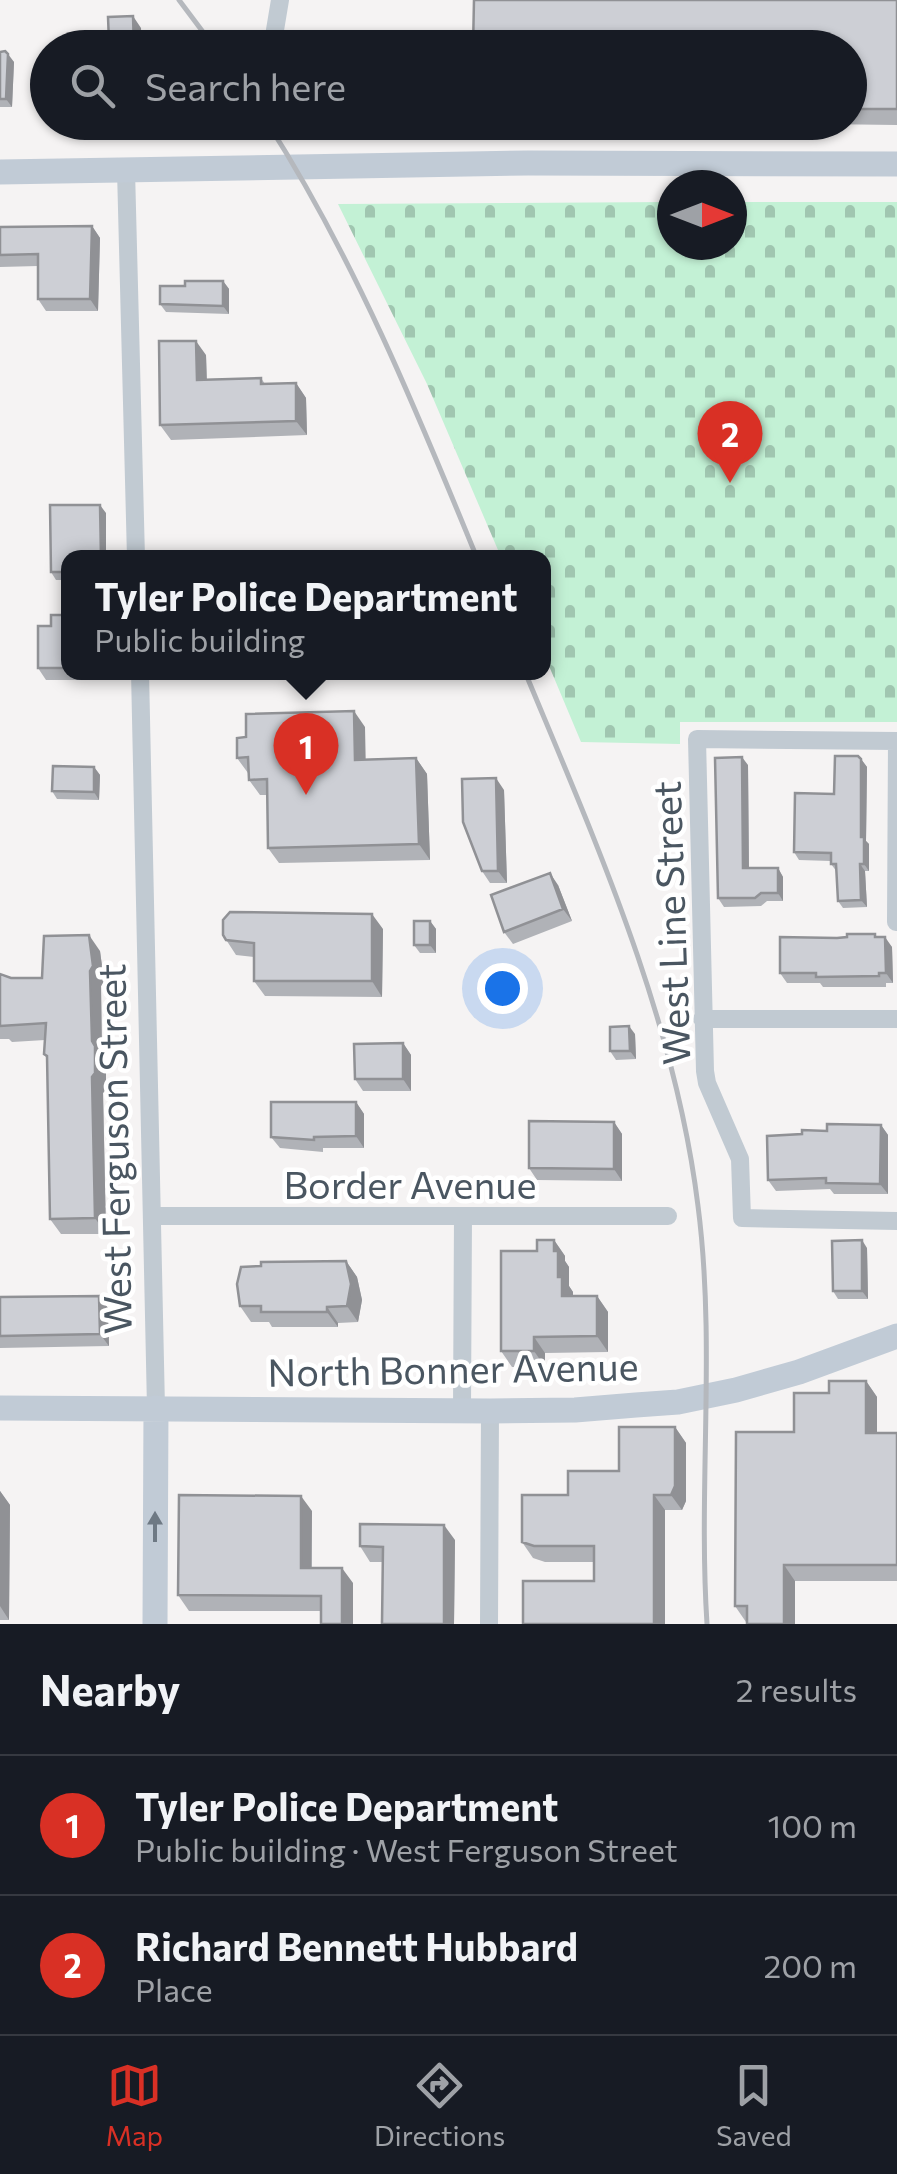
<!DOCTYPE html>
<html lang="en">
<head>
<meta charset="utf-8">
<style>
	body { margin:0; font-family:Commissioner,sans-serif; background:#242831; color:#f1f3f6 }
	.compass { position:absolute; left:657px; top:170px; width:90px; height:90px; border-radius:50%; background:#171b24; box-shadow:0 2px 8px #0004; rotate:90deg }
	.you { position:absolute; left:502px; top:988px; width:35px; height:35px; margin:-25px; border:8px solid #fff; border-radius:50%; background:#1a73e8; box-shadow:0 0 0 15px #1a73e833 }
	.badge { display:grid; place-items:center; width:65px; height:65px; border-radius:50%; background:#d93025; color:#fff; font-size:32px; font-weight:700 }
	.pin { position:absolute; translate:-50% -82px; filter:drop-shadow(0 2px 5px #0008) }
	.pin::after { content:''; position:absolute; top:52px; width:35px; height:30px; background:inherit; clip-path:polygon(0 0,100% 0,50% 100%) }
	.popup { position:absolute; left:61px; top:550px; width:490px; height:130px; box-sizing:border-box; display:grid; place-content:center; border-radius:20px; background:#171b24; filter:drop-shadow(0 2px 8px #0005); font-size:32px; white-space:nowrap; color:#9ea1a6 }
	.popup b { font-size:38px; color:#f1f3f6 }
	.popup::after { content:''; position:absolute; left:50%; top:100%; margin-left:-20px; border:20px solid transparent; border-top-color:#171b24 }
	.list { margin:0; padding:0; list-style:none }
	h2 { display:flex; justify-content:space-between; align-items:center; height:130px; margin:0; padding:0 40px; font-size:42px }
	h2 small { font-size:32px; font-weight:400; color:#9ea1a6 }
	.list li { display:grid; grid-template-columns:65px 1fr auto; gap:30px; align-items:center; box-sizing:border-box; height:140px; padding:0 40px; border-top:2px solid #363941 }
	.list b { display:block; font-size:38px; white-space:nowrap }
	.list p { margin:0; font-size:32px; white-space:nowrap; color:#9ea1a6 }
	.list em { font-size:32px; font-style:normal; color:#9ea1a6 }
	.icon { flex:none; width:55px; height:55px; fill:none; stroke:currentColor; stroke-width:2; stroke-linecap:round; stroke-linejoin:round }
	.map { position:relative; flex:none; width:897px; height:1624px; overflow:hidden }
	.search { position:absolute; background:#171b24; box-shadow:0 2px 8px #0004; left:30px; right:30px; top:30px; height:110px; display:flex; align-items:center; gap:25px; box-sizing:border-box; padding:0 35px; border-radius:55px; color:#9ea1a6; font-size:38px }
	.sheet { height:410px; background:#171b24 }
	nav { display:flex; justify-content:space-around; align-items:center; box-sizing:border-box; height:140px; border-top:2px solid #363941; background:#171b24; font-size:28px; color:#9ea1a6 }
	nav a { display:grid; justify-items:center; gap:5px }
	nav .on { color:#d93025 }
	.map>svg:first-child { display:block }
	.cemetery { fill:url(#cemetery-stones) }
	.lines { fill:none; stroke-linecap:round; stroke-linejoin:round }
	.street { stroke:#c1cad2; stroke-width:18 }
	.secondary { stroke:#c1cbd6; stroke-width:25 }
	.rail { stroke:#b5b8bd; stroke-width:5 }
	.wall { fill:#b0b2b7 }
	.shaded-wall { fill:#909195 }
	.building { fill:#cdcfd5; stroke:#909195; stroke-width:2.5 }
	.oneway { fill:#6e7984 }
	.labels { text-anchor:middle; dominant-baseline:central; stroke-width:9; stroke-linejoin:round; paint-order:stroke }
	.street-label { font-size:38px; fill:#4a5661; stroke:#fff }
</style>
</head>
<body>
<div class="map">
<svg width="897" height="1624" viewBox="0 0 897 1624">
	<defs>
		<pattern id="cemetery-stones" width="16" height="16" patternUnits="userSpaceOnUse" patternTransform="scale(2.5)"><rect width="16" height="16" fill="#c3f1d5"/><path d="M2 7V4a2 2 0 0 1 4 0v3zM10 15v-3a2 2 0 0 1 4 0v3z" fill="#a0c6b0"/></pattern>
	</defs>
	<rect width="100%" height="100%" fill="#f5f3f3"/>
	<path class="cemetery" d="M 672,202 L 672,245 L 732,245 L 732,202 L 897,202 L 897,722 L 680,722 L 680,744 L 581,742 L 544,654 L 544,558 L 501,557 L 427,384 L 338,204 Z"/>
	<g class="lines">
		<path class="street" d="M 272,48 L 280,0
			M 126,170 L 136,558
			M 140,672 L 156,1408
			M 897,741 L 697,739 L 705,1071 L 707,1083 L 740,1159 L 742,1218 L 897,1221
			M 896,922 L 897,741
			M 702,1019 L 897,1019
			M 152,1216 L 668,1216
			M 462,1410 L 463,1216
			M 489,1624 L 490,1411"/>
		<path class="secondary" d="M 0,172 L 528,163 L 897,164
			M 0,1408 L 490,1411 L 575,1410 L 636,1405 L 678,1402 L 736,1390 L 799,1372 L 897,1336
			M 155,1624 L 156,1408"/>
		<path class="rail" d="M 179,0 L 215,48
			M 267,122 C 354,258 416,409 477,558
			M 525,672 C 597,845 675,1019 698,1206 C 716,1345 698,1485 707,1624"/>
	</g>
	<path class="wall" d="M 897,0 L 897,125 L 681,122 L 850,122 L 850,48 Z
		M 0,52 L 14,62 L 12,107 L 0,107 Z
		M 92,226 L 100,238 L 98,311 L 46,311 L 38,299 L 38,266 L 0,267 L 0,227 Z
		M 223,281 L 229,289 L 229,314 L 166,312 L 160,304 L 185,286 Z
		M 206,355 L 207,379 L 261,378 L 265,384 L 296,383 L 306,398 L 307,435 L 171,440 L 160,425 Z
		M 106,513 L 106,558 L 68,558 L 68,580 L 56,580 L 51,572 Z
		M 68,616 L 68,672 L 97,672 L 97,680 L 46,680 L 38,668 L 51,626 Z
		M 365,727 L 365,759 L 416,758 L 427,774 L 430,860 L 279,863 L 268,848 L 267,795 L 260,795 L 249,780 L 248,773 L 237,758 Z
		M 861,759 L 867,767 L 866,841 L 869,844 L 869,871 L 865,871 L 867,907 L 843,908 L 838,901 L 837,872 L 831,864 L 831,861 L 799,860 L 794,852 L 834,794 Z
		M 748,765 L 749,868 L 778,868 L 783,877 L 783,901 L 767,901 L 761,906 L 724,907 L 718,898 Z
		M 94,767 L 100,775 L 99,800 L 57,799 L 52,791 Z
		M 504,790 L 507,883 L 490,883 L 482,871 Z
		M 558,885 L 572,921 L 513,944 L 504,932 Z
		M 430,921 L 436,929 L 436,953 L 420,953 L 414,945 Z
		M 383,929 L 382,997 L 265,996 L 254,981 L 254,957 L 236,955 L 223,935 Z
		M 878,937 L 892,947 L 893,983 L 886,983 L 886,987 L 823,987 L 820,983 L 787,983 L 780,973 L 837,938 Z
		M 100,951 L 104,981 L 101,986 L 102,1056 L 106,1062 L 106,1089 L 103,1093 L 106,1234 L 61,1234 L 50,1219 L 47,1059 L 44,1054 L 45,1040 L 12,1042 L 9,1039 L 0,1039 L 0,974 L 11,978 L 42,978 Z
		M 635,1034 L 636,1059 L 616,1060 L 610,1051 Z
		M 403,1043 L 411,1055 L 411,1091 L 363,1091 L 355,1079 Z
		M 356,1102 L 364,1114 L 364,1148 L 323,1148 L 323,1152 L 280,1148 L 271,1137 Z
		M 614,1122 L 622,1134 L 622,1181 L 537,1180 L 529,1168 Z
		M 881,1125 L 888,1135 L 888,1194 L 834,1194 L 830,1189 L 776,1191 L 768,1180 L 827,1131 Z
		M 554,1240 L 565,1256 L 565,1261 L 569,1267 L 569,1286 L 573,1292 L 573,1296 L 597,1296 L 608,1312 L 608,1352 L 545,1353 L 545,1367 L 512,1367 L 501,1351 L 537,1251 Z
		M 867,1248 L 868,1299 L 838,1299 L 833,1291 Z
		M 346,1261 L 357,1277 L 362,1300 L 358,1322 L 338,1323 L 338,1327 L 272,1327 L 269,1322 L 251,1322 L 240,1306 Z
		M 99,1296 L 108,1308 L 109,1346 L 0,1348 L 0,1297 Z
		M 866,1381 L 877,1397 L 877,1433 L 897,1433 L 897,1581 L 795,1581 L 746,1622 L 735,1606 L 794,1432 L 829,1393 Z
		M 675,1427 L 686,1443 L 686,1501 L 682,1510 L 665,1510 L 665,1624 L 594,1581 L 594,1562 L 545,1562 L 533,1558 L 522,1542 L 568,1495 L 619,1471 Z
		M 0,1491 L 10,1505 L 9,1620 L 0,1620 Z
		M 312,1511 L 312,1568 L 353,1583 L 353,1624 L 321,1611 L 189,1611 L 178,1595 Z
		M 455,1540 L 454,1624 L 382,1624 L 382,1562 L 370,1562 L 360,1546 Z"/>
	<path class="shaded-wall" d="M 133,16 L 141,28 L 142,48 L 134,48 Z
		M 368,34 L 377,46 L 377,48 L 369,48 Z
		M 8,54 L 14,62 L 12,107 L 6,99 Z
		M 92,226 L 100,238 L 98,311 L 90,299 Z
		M 223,281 L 229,289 L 229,314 L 223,306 Z
		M 196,341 L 206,355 L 207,394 L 197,380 Z
		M 296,383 L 306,398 L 307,435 L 296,421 Z
		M 100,505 L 106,513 L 106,558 L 101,558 Z
		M 354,711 L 365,727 L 366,775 L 355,760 Z
		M 742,757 L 748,765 L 749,877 L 743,868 Z
		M 416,758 L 427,774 L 430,860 L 419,844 Z
		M 861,759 L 867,767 L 866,841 L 869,844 L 869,871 L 864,864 L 861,837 Z
		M 94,767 L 100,775 L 99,800 L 94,792 Z
		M 496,778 L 504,790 L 507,883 L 498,871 Z
		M 860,864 L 865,871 L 867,907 L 861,900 Z
		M 778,868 L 783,877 L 783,901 L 778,893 Z
		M 550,873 L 558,885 L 572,921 L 563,909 Z
		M 372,914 L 383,929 L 382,997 L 372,981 Z
		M 430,921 L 436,929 L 436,953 L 430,945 Z
		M 89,935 L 100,951 L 104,981 L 101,986 L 102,1056 L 106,1062 L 106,1089 L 103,1093 L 106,1234 L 95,1218 Z
		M 885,937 L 892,947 L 893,983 L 886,973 Z
		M 629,1026 L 635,1034 L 636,1059 L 630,1051 Z
		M 403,1043 L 411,1055 L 411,1091 L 403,1079 Z
		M 356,1102 L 364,1114 L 364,1148 L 356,1136 Z
		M 614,1122 L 622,1134 L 622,1181 L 614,1169 Z
		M 881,1125 L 888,1135 L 888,1194 L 880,1184 Z
		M 554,1240 L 565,1256 L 565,1261 L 569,1267 L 569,1286 L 573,1292 L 573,1312 L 562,1296 L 554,1251 Z
		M 862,1240 L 867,1248 L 868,1299 L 862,1291 Z
		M 346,1261 L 357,1277 L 362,1300 L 358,1322 L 347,1306 Z
		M 99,1296 L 108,1308 L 109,1346 L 100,1334 Z
		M 597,1296 L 608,1312 L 608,1352 L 597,1336 Z
		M 327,1307 L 338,1323 L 338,1327 L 327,1312 Z
		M 534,1337 L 545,1353 L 545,1367 L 534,1351 Z
		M 866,1381 L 877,1397 L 877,1449 L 866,1433 Z
		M 675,1427 L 686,1443 L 686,1501 L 682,1510 L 671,1495 Z
		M 0,1491 L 10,1505 L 9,1620 L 0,1606 Z
		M 654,1495 L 665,1510 L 665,1624 L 654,1624 Z
		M 301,1496 L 312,1511 L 311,1583 L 301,1568 Z
		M 444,1525 L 455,1540 L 454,1624 L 444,1624 Z
		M 784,1565 L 795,1581 L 795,1624 L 784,1624 Z
		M 342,1568 L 353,1583 L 353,1624 L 342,1624 Z"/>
	<path class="building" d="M 474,0 L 897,0 L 897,109 L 850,109 L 850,48 L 473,48 Z
		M 133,16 L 134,48 L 91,48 L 90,42 L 109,42 L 108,17 Z
		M 335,34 L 368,34 L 369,48 L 335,48 Z
		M 5,51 L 8,54 L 6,99 L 0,99 L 0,52 Z
		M 92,226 L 90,299 L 38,299 L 38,254 L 0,255 L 0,227 Z
		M 185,281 L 223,281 L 223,306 L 160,304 L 160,286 L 185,286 Z
		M 159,341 L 196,341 L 197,380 L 261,378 L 261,384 L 296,383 L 296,421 L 160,425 Z
		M 50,505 L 100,505 L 101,558 L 68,558 L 68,572 L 51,572 Z
		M 51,615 L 68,615 L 68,668 L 38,668 L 38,626 L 51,626 Z
		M 354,711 L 355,760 L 416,758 L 419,844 L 268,848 L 267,779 L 249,780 L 248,757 L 237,758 L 237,738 L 246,737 L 246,714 Z
		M 835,756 L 858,756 L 861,759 L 861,837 L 864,837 L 864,864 L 860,864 L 861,900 L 838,901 L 836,864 L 831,864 L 831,853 L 794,852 L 795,793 L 834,794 Z
		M 742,757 L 743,868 L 778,868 L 778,893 L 761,893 L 755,898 L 718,898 L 715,758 Z
		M 53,766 L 94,767 L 94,792 L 52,791 Z
		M 496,778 L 498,871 L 482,871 L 463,822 L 462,779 Z
		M 550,873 L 563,909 L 504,932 L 491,895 Z
		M 230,912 L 372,914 L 372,981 L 254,981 L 254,943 L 226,940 L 223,935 L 223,920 Z
		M 414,921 L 430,921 L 430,945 L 414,945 Z
		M 847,934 L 875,934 L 875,937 L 885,937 L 886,973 L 879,973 L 879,976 L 816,977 L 816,973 L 780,973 L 780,937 L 837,938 L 847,937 Z
		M 89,935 L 93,966 L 90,971 L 92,1041 L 95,1046 L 95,1073 L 92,1077 L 95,1218 L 50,1219 L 47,1056 L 44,1054 L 46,1023 L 0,1026 L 0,974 L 11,978 L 42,978 L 44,936 Z
		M 629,1026 L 630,1051 L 610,1051 L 610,1027 Z
		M 403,1043 L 403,1079 L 355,1079 L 354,1044 Z
		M 271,1102 L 356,1102 L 356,1136 L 314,1137 L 314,1140 L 271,1137 Z
		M 529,1121 L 614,1122 L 614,1169 L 529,1168 Z
		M 827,1124 L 881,1125 L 880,1184 L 826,1183 L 826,1178 L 768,1180 L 767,1136 L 802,1134 L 802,1130 L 827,1131 Z
		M 537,1240 L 554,1240 L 554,1251 L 558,1251 L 558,1277 L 562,1277 L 562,1296 L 597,1296 L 597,1336 L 534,1337 L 534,1351 L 501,1351 L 501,1251 L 537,1251 Z
		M 862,1240 L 862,1291 L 833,1291 L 832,1241 Z
		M 346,1261 L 351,1284 L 347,1306 L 327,1307 L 327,1312 L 261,1312 L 261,1306 L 240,1306 L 237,1284 L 241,1267 L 261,1266 L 261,1262 Z
		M 99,1296 L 100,1334 L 0,1336 L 0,1297 Z
		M 829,1381 L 866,1381 L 866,1433 L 897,1433 L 897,1565 L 784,1565 L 784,1624 L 747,1624 L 747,1606 L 735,1606 L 736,1432 L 794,1432 L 794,1393 L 829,1393 Z
		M 619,1427 L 675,1427 L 675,1486 L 671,1495 L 654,1495 L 654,1624 L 523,1624 L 523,1581 L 594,1581 L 594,1546 L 534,1546 L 522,1542 L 522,1495 L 568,1495 L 568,1471 L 619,1471 Z
		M 179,1495 L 301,1496 L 301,1568 L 342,1568 L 342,1624 L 321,1624 L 321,1596 L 178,1595 Z
		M 360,1524 L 444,1525 L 444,1624 L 382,1624 L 383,1547 L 360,1546 Z"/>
	<defs><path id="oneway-solid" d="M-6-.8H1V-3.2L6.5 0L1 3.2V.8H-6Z" transform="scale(2.5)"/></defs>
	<use class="oneway" href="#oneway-solid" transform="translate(155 1527) rotate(-90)"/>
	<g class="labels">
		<g class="street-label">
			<text transform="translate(670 923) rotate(-92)">West Line Street</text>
			<text transform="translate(113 1149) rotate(-91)">West Ferguson Street</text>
			<text x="410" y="1183">Border Avenue</text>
			<text transform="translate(453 1368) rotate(-1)">North Bonner Avenue</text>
		</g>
	</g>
</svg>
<svg class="compass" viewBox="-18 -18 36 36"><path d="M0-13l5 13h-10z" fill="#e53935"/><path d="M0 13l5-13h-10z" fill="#9ea1a6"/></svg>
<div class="you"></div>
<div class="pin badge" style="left:306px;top:795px">1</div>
<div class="popup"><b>Tyler Police Department</b>Public building</div>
<div class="pin badge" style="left:730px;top:483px">2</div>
<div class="search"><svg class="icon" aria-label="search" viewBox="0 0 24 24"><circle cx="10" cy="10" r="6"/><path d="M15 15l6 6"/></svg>Search here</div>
</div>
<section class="sheet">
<h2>Nearby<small>2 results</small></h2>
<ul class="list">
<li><span class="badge">1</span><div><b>Tyler Police Department</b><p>Public building · West Ferguson Street</p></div><em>100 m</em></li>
<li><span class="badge">2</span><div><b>Richard Bennett Hubbard</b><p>Place</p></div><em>200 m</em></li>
</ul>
</section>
<nav>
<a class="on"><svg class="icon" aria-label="map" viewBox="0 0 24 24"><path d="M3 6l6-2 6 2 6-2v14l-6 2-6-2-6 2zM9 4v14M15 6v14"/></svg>Map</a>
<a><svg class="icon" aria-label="directions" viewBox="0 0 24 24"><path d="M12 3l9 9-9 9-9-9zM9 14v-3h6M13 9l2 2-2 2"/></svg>Directions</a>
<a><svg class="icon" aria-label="saved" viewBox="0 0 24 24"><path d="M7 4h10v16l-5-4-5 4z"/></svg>Saved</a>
</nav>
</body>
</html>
